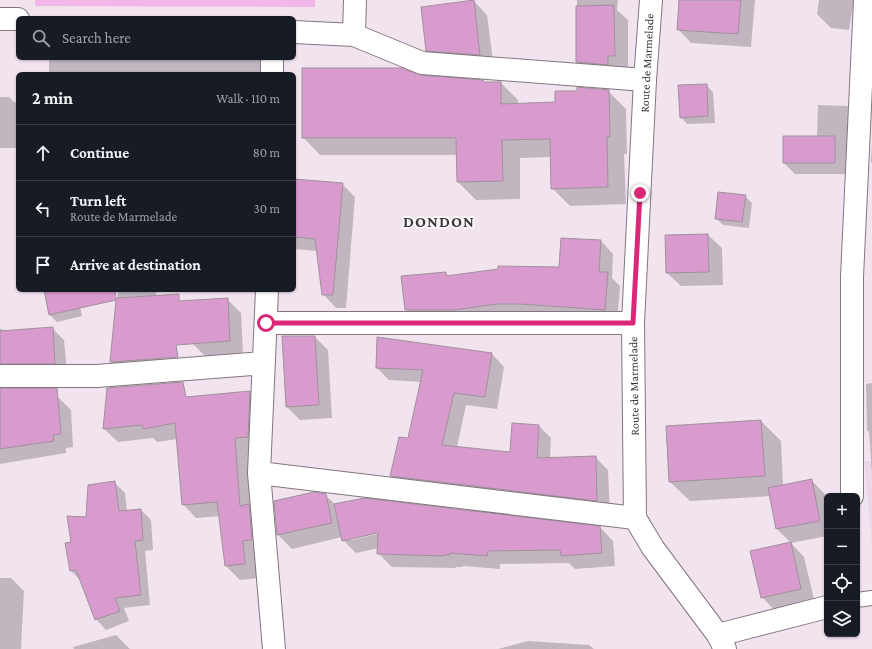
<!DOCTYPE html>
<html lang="en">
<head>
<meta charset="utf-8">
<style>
	body { margin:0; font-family:"Crimson Pro",serif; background:#242831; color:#f1f3f6 }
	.controls { position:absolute; right:12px; bottom:12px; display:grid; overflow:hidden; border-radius:6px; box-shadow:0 1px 3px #0004 }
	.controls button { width:36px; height:36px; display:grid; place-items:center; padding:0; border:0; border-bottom:1px solid #363941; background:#171b24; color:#f1f3f6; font:20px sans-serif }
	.stop { position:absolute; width:12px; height:12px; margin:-9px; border:3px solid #db2777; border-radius:50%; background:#fff }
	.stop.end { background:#db2777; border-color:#fff; box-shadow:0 1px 4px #0008 }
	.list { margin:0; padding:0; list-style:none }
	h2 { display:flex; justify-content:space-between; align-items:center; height:52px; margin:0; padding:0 16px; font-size:17px }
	h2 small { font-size:13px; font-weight:400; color:#9ea1a6 }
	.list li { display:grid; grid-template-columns:26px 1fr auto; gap:12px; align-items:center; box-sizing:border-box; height:56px; padding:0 16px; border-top:1px solid #363941 }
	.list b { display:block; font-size:15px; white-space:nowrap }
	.list p { margin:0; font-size:13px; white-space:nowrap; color:#9ea1a6 }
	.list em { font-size:13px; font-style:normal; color:#9ea1a6 }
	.icon { flex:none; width:22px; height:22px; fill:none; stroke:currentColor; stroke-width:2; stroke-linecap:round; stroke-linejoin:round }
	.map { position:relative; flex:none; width:872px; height:649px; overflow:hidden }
	.search { position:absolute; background:#171b24; box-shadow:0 1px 3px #0004; left:16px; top:16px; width:280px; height:44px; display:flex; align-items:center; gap:10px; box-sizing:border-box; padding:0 14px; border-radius:6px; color:#9ea1a6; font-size:15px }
	.panel { position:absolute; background:#171b24; box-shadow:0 1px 3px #0004; left:16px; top:72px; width:280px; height:220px; border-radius:6px }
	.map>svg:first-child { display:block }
	.built { fill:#ebd7e7 }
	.green { fill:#f2b7e8 }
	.shadow { fill:#0003; fill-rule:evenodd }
	.building { fill:#d99ace; stroke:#9f929c }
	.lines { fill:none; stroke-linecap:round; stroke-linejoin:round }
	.service-casing { stroke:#827680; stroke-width:16 }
	.minor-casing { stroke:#827680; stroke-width:24 }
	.secondary-casing { stroke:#827680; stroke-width:24 }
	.service { stroke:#fff; stroke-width:14 }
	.minor { stroke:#fff; stroke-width:22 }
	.secondary { stroke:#fff; stroke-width:22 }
	.route { stroke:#db2777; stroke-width:5 }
	.labels { text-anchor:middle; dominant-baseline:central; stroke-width:3; stroke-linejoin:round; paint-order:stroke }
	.street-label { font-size:12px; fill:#3e383d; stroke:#fff }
	.district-label { font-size:16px; font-weight:bold; letter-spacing:1px; fill:#3e383d; stroke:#fff }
</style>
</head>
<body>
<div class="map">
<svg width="872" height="649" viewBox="0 0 872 649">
	<rect width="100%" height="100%" fill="#f2e4ef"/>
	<path class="built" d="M 864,461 L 872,461 L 872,545 Z"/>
	<path class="green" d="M 35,0 L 315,0 L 315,7 L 35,6 Z"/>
	<path class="shadow" d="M 577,0 L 618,0 L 617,10 L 628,20 L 628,69 L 591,76 L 577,62 Z
		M 680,0 L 755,0 L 751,47 L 691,43 L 678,29 Z
		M 819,0 L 854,0 L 849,30 L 831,28 L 817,14 Z
		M 474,1 L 487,15 L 494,68 L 441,64 L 427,50 Z
		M 49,58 L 265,58 L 266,74 L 51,74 L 49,72 Z
		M 421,76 L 485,83 L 501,83 L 518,100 L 518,104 L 556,103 L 608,91 L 626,109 L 627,154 L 624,154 L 626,204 L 570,206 L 552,188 L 551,157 L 520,158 L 520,199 L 476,200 L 458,182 L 457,155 L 320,155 L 303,137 Z
		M 706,85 L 713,92 L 715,123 L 687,124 L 681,117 Z
		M 0,97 L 9,97 L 18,105 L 18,148 L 0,148 Z
		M 818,105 L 847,106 L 859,117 L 856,174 L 795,174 L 784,163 L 817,137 Z
		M 872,141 L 872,163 L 871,162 Z
		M 294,180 L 342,184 L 355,197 L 346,308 L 336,308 L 323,294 L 318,251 L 294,249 Z
		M 745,196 L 752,203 L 749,228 L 723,225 L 716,218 Z
		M 708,235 L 722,248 L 723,285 L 681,286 L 667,273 Z
		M 601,241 L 613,254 L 612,278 L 620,286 L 617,322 L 418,323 L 406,310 L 402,277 L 446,273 L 449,277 L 560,268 Z
		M 54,290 L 73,290 L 77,294 L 82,316 L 57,322 L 50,315 Z
		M 118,290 L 156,290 L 160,366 L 118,369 L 111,362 Z
		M 227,299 L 241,313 L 243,354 L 206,357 L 192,343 Z
		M 52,328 L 64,340 L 67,372 L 0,368 L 0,329 L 2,329 L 4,331 Z
		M 314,336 L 328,350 L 332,418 L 300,420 L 287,407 Z
		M 492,354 L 504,367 L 497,409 L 466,405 L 457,447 L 511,453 L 539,426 L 551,438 L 550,459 L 595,457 L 608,470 L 610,513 L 404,489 L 392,476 L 409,440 L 422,382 L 389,380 L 377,368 Z
		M 872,383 L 872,474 L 869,432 L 867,430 L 866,384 Z
		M 250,392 L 263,406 L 261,451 L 248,452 L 258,578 L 240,580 L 226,566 L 220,516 L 196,518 L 183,504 L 178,439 L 157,442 L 153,438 L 118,442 L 104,429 L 185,397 Z
		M 58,397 L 71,410 L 73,447 L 66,448 L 66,453 L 0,464 L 0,398 Z
		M 761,421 L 781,441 L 783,486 L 811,480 L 825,494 L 827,503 L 827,536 L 791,543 L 777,529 L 771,496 L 690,501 L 670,482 Z
		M 114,482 L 125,493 L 127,511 L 141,510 L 151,520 L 153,550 L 145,551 L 150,605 L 124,608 L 129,621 L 106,630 L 96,619 L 81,581 L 70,570 L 72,543 L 86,518 Z
		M 325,495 L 336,505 L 600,527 L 613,541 L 615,566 L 575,569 L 569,563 L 500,564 L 500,569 L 463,566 L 463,567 L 456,567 L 456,568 L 392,567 L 378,553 L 379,548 L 356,553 L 343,540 L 342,537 L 292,549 L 278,535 L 275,501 ZM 383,531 L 383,533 L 351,540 L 351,538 Z
		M 791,543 L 804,557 L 815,603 L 775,611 L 762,597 Z
		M 0,578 L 11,578 L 24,591 L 21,649 L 0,649 Z
		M 116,635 L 130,649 L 74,649 L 73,647 Z
		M 528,641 L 589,645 L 594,649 L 498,649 Z"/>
	<path class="building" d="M 474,0 L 480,55 L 426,51 L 421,7 Z
		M 679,0 L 741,0 L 738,34 L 677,30 Z
		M 614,5 L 615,56 L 608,56 L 608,65 L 576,62 L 576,6 Z
		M 302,68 L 402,68 L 421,75 L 483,80 L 484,82 L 501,82 L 501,104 L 555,102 L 555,91 L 577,91 L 577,87 L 609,90 L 610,137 L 607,137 L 608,187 L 551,189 L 550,139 L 502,140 L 503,181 L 457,182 L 456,138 L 302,138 Z
		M 707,84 L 708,116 L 680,118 L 678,85 Z
		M 783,136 L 835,136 L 835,163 L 783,163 Z
		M 294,179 L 343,183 L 333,295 L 322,295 L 315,239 L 294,237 Z
		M 718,192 L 746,195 L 742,222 L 715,219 Z
		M 708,234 L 709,272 L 666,273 L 665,235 Z
		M 561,238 L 601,240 L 599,272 L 608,272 L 605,310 L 521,304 L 497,304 L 455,310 L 405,310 L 401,276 L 446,272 L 446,276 L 498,269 L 498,266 L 559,267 Z
		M 44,290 L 115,290 L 116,299 L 117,298 L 179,294 L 179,301 L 228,298 L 230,341 L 176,345 L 178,357 L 110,362 L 116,300 L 49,315 Z
		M 53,327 L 55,364 L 0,364 L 0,331 Z
		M 282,336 L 315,336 L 319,405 L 286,407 Z
		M 377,337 L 492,353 L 485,397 L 454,393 L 442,445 L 510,452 L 512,423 L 539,425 L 537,458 L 596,456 L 597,501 L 390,476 L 399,437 L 408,438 L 423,370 L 376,368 Z
		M 183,382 L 186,397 L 250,391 L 248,437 L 235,438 L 240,506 L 249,504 L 252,540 L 243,541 L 245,564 L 225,566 L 217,502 L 182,505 L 175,423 L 143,429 L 142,425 L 103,429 L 107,388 Z
		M 0,388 L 57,388 L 61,434 L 53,435 L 54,441 L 0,449 Z
		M 761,420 L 765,476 L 669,482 L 666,426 Z
		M 812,479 L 820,521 L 776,529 L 768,488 Z
		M 115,481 L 119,511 L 141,509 L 143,540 L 135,541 L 141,595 L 115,598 L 120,611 L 95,620 L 76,570 L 70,571 L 65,543 L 71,542 L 67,516 L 86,517 L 88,485 Z
		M 314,492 L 326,494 L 332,523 L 277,535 L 274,501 Z
		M 364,498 L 600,526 L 602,553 L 561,556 L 560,550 L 488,551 L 487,556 L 450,553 L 450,555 L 443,555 L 443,556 L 377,554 L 378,533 L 342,541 L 334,504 Z
		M 791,542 L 801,589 L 761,598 L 750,551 Z"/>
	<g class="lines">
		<defs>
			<path id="service" d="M 857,600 L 872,598"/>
			<path id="minor" d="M 0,19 L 18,19
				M 294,32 L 354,35 L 422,63 L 645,80
				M 354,35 L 355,0
				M 272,74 L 272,58
				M 267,290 L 259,473 L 274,649
				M 266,323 L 633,323
				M 0,376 L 97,376 L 264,363
				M 259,473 L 635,518
				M 852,496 L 852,277 L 865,0
				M 718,635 L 827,607"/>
			<path id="secondary" d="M 651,0 L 645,80 L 633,323 L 635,518 L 653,548 L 718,635 L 725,649"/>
		</defs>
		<use href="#service" class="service-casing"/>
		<use href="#minor" class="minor-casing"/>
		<use href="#secondary" class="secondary-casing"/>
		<use href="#service" class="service"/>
		<use href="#minor" class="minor"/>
		<use href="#secondary" class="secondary"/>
	</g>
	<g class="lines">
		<path class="route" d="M 266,323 L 633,323 L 640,193"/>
	</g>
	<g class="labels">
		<g class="street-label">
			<text transform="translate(647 63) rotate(-87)">Route de Marmelade</text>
			<text transform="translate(634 386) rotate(-91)">Route de Marmelade</text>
		</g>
		<g class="district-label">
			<text x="439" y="221">DONDON</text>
		</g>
	</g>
</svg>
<div class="controls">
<button>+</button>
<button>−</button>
<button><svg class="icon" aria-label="locate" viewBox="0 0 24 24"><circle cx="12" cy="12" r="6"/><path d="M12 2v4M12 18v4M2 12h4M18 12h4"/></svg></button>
<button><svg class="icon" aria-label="layers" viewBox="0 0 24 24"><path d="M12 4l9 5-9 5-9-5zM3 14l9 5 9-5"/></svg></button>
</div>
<div class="stop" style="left:266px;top:323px"></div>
<div class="stop end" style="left:640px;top:193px"></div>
<div class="search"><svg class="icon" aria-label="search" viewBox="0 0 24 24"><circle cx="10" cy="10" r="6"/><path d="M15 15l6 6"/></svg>Search here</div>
<section class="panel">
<h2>2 min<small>Walk · 110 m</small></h2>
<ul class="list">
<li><svg class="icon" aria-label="ahead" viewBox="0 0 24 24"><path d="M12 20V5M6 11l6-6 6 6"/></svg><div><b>Continue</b></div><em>80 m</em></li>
<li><svg class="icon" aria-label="left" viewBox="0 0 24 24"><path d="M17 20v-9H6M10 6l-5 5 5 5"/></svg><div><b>Turn left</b><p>Route de Marmelade</p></div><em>30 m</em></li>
<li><svg class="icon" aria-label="arrive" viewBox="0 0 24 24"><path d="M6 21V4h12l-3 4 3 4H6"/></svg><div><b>Arrive at destination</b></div></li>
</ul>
</section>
</div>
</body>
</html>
